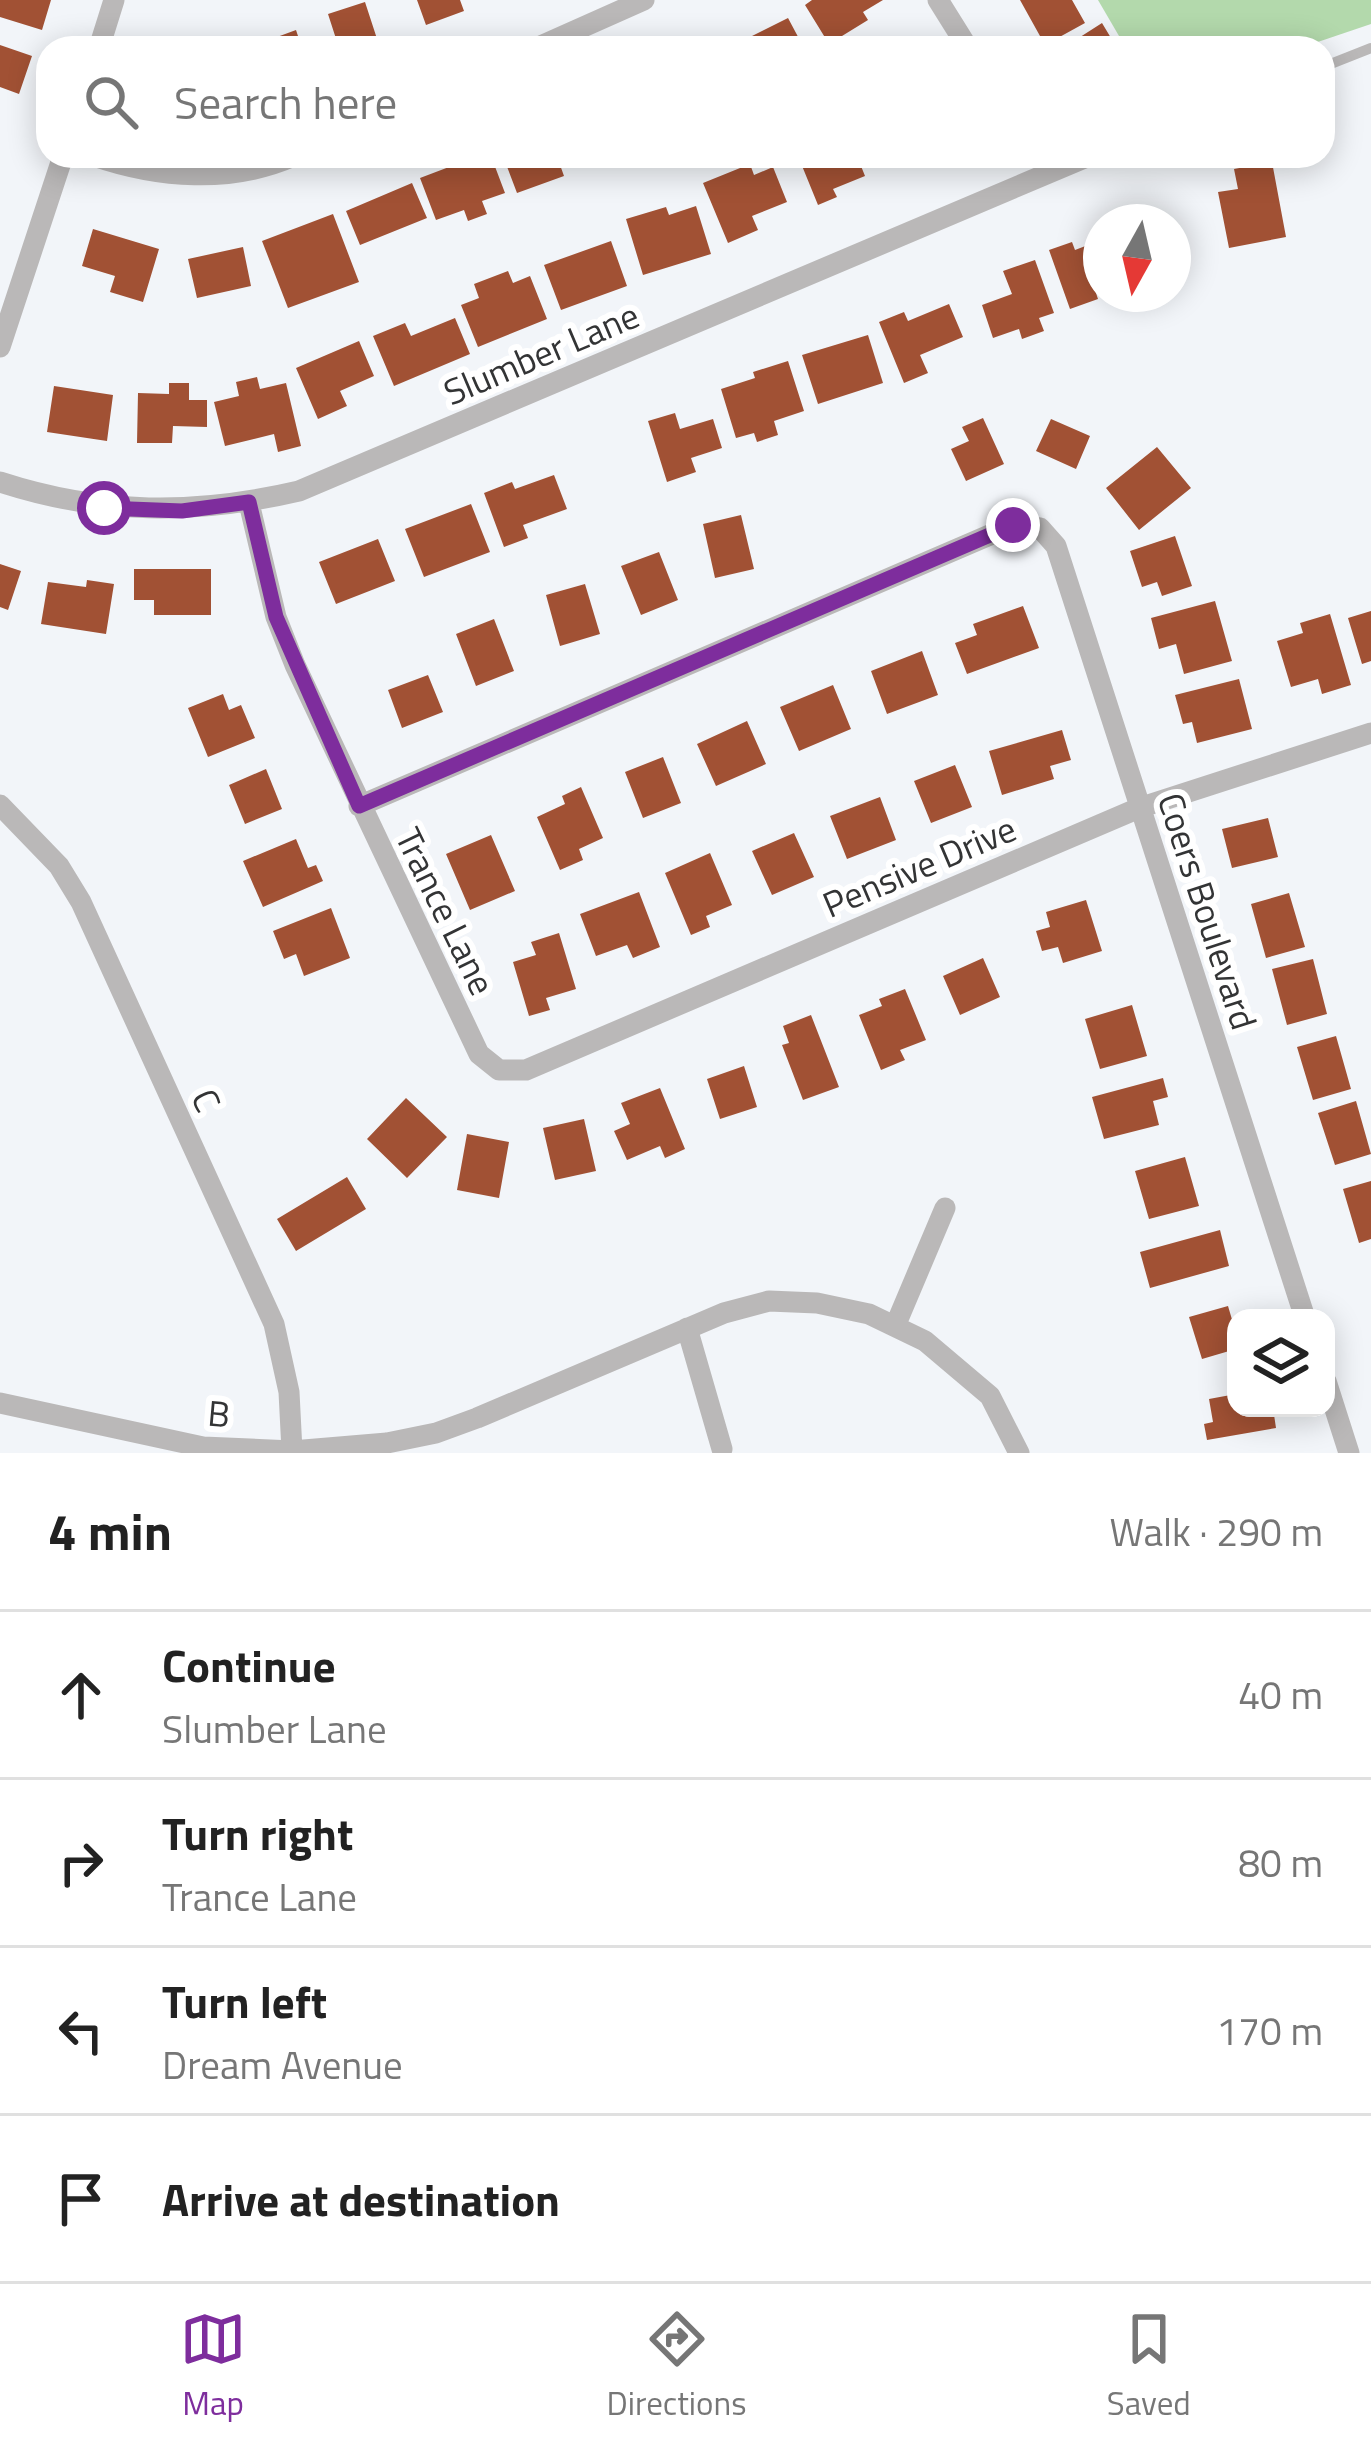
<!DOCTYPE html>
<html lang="en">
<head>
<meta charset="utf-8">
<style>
	body { margin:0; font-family:"Titillium Web",sans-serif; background:#f6f6f6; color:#222 }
	.controls { position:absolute; right:36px; bottom:36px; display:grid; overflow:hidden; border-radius:24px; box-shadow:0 6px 30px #0003 }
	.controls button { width:108px; height:108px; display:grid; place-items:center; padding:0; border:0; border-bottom:3px solid #e0e0e0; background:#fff; color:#222; font:60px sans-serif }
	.compass { position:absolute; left:1083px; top:204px; width:108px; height:108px; border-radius:50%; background:#fff; box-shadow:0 6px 30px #0003; rotate:188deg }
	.stop { position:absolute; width:36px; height:36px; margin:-27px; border:9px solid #7e2d9d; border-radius:50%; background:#fff }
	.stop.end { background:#7e2d9d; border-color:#fff; box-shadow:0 3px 12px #0008 }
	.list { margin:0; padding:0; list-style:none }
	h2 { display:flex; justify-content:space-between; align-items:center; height:156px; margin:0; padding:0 48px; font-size:51px }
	h2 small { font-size:39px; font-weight:400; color:#767676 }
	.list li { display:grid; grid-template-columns:78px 1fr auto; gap:36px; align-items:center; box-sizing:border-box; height:168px; padding:0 48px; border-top:3px solid #e0e0e0 }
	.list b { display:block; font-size:45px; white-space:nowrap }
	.list p { margin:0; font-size:39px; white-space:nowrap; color:#767676 }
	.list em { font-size:39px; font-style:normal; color:#767676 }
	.icon { flex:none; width:66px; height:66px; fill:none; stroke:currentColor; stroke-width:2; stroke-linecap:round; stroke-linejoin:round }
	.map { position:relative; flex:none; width:1371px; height:1453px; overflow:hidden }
	.search { position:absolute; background:#fff; box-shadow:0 6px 30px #0003; left:36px; right:36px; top:36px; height:132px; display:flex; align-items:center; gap:30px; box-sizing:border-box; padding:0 42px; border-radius:36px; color:#767676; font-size:45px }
	.sheet { height:828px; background:#fff }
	nav { display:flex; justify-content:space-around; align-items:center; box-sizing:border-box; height:168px; border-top:3px solid #e0e0e0; background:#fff; font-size:33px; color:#767676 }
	nav a { display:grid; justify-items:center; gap:6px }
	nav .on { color:#7e2d9d }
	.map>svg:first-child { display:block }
	.green { fill:#b3d9ac }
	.building { fill:#a15134 }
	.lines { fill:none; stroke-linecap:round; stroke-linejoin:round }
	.lane { stroke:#bab8b8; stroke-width:10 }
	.street { stroke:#bab8b8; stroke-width:21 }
	.route { stroke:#7e2d9d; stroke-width:15 }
	.labels { text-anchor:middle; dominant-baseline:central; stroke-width:12; stroke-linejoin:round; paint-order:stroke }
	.street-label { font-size:36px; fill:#333435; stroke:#fff }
</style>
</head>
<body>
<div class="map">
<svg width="1371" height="1453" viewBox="0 0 1371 1453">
	<rect width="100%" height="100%" fill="#f2f5f9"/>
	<path class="green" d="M 1098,0 L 1371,0 L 1371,24 L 1300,48 L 1126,48 Z"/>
	<path class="building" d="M 0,0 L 51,0 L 42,30 L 0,17 Z
		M 417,0 L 460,0 L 464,11 L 426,25 Z
		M 812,0 L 883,0 L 863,12 L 868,20 L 829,44 L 805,5 Z
		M 1020,0 L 1072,0 L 1085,23 L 1045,45 Z
		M 365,2 L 380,48 L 339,48 L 328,14 Z
		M 788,18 L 804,48 L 740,48 L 738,43 Z
		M 1102,23 L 1117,48 L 1063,48 Z
		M 296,30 L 302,48 L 259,48 L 258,44 Z
		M 0,45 L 32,56 L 19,94 L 0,87 Z
		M 478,156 L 491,156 L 505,193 L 482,201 L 487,214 L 468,221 L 464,210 L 436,220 L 420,178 Z
		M 503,156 L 573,156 L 559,162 L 564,176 L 517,193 Z
		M 798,156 L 857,156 L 865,176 L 833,189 L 837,197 L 818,205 Z
		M 1272,162 L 1286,237 L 1229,248 L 1218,192 L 1238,189 L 1234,169 Z
		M 750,164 L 754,175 L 773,167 L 787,202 L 752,216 L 758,230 L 728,243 L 703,183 Z
		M 412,183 L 427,218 L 360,245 L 346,211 Z
		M 696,206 L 711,254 L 643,275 L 626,219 L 666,207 L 669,215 Z
		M 333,214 L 359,282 L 288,308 L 262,241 Z
		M 93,229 L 159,249 L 143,302 L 110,292 L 115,276 L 82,266 Z
		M 1101,240 L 1101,281 L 1093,284 L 1098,299 L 1070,309 L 1049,250 L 1072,242 L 1075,250 Z
		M 611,241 L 627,286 L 561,310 L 544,265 Z
		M 243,247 L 251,286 L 197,298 L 188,259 Z
		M 1035,260 L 1054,313 L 1039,318 L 1044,331 L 1022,339 L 1019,329 L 993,338 L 982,305 L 1012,294 L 1003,271 Z
		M 508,271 L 513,283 L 530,276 L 547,319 L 478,347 L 461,305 L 479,298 L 474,284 Z
		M 949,304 L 963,337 L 920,355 L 928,373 L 904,383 L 879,322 L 904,312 L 908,321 Z
		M 455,318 L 470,354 L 394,386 L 373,336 L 405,323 L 411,336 Z
		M 868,335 L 883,383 L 818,404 L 802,355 Z
		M 359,341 L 374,376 L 340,391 L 347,406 L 318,419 L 296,368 Z
		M 788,361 L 804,411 L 774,421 L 778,435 L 757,442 L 754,433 L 736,438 L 721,389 L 755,378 L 753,372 Z
		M 257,377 L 260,389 L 286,383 L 301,446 L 278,452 L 274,434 L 225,446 L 214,402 L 239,396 L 236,382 Z
		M 169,383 L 189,383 L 189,400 L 207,400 L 207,427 L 173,426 L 172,443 L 137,443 L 138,393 L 169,394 Z
		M 54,386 L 113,395 L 107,441 L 47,432 Z
		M 675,413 L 680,429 L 713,419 L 722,448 L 691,458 L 696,472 L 667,482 L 648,421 Z
		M 983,418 L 1004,464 L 966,481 L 951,449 L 969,441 L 962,427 Z
		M 1051,419 L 1090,436 L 1076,469 L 1036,451 Z
		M 1157,447 L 1191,488 L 1139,530 L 1106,488 Z
		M 554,475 L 567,509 L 523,525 L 528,538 L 504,547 L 484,493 L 512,482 L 515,489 Z
		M 471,504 L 490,552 L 424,577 L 405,529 Z
		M 741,515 L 754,569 L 715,578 L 703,524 Z
		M 1175,536 L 1192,586 L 1162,596 L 1157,582 L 1142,587 L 1130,551 Z
		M 378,539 L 395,581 L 336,604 L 319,562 Z
		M 659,552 L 678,600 L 641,615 L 621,566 Z
		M 0,564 L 21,571 L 8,610 L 0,607 Z
		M 134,569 L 211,569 L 211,615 L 154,615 L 154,600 L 134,600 Z
		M 87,580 L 114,584 L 106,634 L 41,624 L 48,582 L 86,587 Z
		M 585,584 L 600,634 L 560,646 L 546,595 Z
		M 1215,601 L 1232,661 L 1184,674 L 1176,644 L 1159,649 L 1151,618 Z
		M 1023,606 L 1039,648 L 967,674 L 955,643 L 977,635 L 973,624 Z
		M 1371,611 L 1371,661 L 1362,664 L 1348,618 Z
		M 1330,614 L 1351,685 L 1322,694 L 1318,679 L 1291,687 L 1277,641 L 1303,633 L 1300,623 Z
		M 494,619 L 514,671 L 476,686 L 456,634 Z
		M 922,651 L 938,695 L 887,714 L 871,671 Z
		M 428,675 L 443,712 L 402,728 L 388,690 Z
		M 1239,679 L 1252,729 L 1197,743 L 1192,722 L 1183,724 L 1175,695 Z
		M 833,685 L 851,729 L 799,751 L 780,707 Z
		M 223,694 L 229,710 L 241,705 L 255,738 L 208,757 L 188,708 Z
		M 747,721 L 766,764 L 716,786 L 697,744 Z
		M 1062,730 L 1071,760 L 1050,766 L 1054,779 L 1002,795 L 989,751 Z
		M 663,757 L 681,803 L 643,818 L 625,772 Z
		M 955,765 L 972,807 L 931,823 L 914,781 Z
		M 266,769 L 282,809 L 245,824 L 229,785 Z
		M 581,787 L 603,838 L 579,849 L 583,860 L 560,870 L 537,817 L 565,804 L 562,796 Z
		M 880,797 L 896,840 L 847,859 L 830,816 Z
		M 1268,818 L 1278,857 L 1232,868 L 1222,829 Z
		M 794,833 L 814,877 L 772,895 L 752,851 Z
		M 491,835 L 515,891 L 470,910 L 446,854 Z
		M 296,839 L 308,868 L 316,865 L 323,881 L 263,907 L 243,861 Z
		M 710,853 L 732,905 L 706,916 L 710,927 L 691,935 L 665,873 Z
		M 639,892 L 660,947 L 633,958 L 627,945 L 596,956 L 580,914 Z
		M 1289,893 L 1305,947 L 1266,958 L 1251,904 Z
		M 1086,900 L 1102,951 L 1063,963 L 1058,947 L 1042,951 L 1036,931 L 1050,927 L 1046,912 Z
		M 331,908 L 350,958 L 304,976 L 296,954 L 284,959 L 273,931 Z
		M 559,933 L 576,989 L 546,998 L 550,1010 L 529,1016 L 513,962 L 536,955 L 531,942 Z
		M 983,958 L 1000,997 L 960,1015 L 943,976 Z
		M 1313,959 L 1327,1014 L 1287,1025 L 1272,969 Z
		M 905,989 L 926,1040 L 900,1050 L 905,1060 L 881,1070 L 859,1015 L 882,1006 L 879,999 Z
		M 1132,1005 L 1147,1056 L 1100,1069 L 1085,1019 Z
		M 811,1015 L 839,1087 L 803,1100 L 782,1045 L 789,1043 L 783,1026 Z
		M 1336,1036 L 1351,1089 L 1313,1100 L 1297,1047 Z
		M 744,1066 L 757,1107 L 720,1119 L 707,1079 Z
		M 1163,1078 L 1168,1097 L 1153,1101 L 1159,1125 L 1104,1139 L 1092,1097 Z
		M 660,1088 L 685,1149 L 665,1158 L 660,1146 L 627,1160 L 614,1131 L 630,1124 L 621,1103 Z
		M 406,1098 L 447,1137 L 407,1178 L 367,1139 Z
		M 1356,1101 L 1371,1154 L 1335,1165 L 1318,1113 Z
		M 584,1119 L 596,1171 L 555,1180 L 543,1128 Z
		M 467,1134 L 509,1142 L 499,1198 L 457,1190 Z
		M 1185,1157 L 1199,1206 L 1149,1219 L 1135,1171 Z
		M 347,1177 L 366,1209 L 296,1251 L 277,1219 Z
		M 1371,1181 L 1371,1239 L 1359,1243 L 1343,1189 Z
		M 1220,1230 L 1229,1266 L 1150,1288 L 1140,1252 Z
		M 1228,1306 L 1236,1333 L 1236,1349 L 1202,1359 L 1189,1317 Z
		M 1236,1394 L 1236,1408 L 1273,1408 L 1276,1428 L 1207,1440 L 1204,1424 L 1213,1422 L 1209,1399 Z"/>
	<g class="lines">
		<path class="lane" d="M 1323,67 L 1371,48"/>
		<path class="street" d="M 938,0 L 968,48
			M 99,48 L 114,0
			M 536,48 L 644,0
			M 94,156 C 158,178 231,184 294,156
			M 0,347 L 63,156
			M 0,482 C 101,515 196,515 299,491 L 1089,156
			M 249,503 L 276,617 L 295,665 L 479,1054 L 499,1070 L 526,1070 L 1139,808 L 1371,733
			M 0,805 L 59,866 L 81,902 L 274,1324 L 289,1392 L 292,1451
			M 359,806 L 1013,525 L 1040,528 L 1056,546 L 1305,1318
			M 896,1324 L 945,1208
			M 687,1328 L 722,1449
			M 1326,1381 L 1349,1453
			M 0,1403 L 203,1447 L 292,1451 L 387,1443 L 436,1433 L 477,1418 L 724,1313 L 769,1301 L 817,1303 L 869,1314 L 925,1341 L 990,1396 L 1019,1453"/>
	</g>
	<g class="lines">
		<path class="route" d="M 104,508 L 182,511 L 249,502 L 276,617 L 359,806 L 1013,525"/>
	</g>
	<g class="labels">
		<g class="street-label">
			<text transform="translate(541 353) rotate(-23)">Slumber Lane</text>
			<text transform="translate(919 866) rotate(-23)">Pensive Drive</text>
			<text transform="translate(446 911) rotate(64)">Trance Lane</text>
			<text transform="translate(1208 911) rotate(72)">Coers Boulevard</text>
			<text transform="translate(207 1100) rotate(65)">C</text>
			<text transform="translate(219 1413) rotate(5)">B</text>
		</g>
	</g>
</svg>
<div class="controls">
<button><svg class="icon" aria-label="layers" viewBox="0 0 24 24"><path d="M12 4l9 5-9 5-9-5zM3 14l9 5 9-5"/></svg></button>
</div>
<svg class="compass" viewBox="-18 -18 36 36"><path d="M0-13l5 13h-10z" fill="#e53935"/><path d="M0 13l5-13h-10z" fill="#767676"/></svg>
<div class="stop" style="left:104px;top:508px"></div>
<div class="stop end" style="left:1013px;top:525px"></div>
<div class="search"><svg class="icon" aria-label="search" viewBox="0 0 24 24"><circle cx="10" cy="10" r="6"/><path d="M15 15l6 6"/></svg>Search here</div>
</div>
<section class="sheet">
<h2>4 min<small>Walk · 290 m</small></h2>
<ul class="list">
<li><svg class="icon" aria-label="ahead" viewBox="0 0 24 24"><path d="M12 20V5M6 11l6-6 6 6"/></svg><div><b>Continue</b><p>Slumber Lane</p></div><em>40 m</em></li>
<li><svg class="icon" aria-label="right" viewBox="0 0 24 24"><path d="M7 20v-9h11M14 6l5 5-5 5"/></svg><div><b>Turn right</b><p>Trance Lane</p></div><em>80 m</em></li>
<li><svg class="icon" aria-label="left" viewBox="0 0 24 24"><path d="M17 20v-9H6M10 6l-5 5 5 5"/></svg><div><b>Turn left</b><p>Dream Avenue</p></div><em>170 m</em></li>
<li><svg class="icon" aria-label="arrive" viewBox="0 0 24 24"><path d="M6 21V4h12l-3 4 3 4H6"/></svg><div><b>Arrive at destination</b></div></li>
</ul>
</section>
<nav>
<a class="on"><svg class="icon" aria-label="map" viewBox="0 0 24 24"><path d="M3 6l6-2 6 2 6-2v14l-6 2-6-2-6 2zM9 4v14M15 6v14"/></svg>Map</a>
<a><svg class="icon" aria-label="directions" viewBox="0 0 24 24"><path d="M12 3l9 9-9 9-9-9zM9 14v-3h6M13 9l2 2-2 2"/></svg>Directions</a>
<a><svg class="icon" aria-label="saved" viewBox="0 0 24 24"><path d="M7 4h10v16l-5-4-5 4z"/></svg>Saved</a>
</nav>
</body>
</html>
